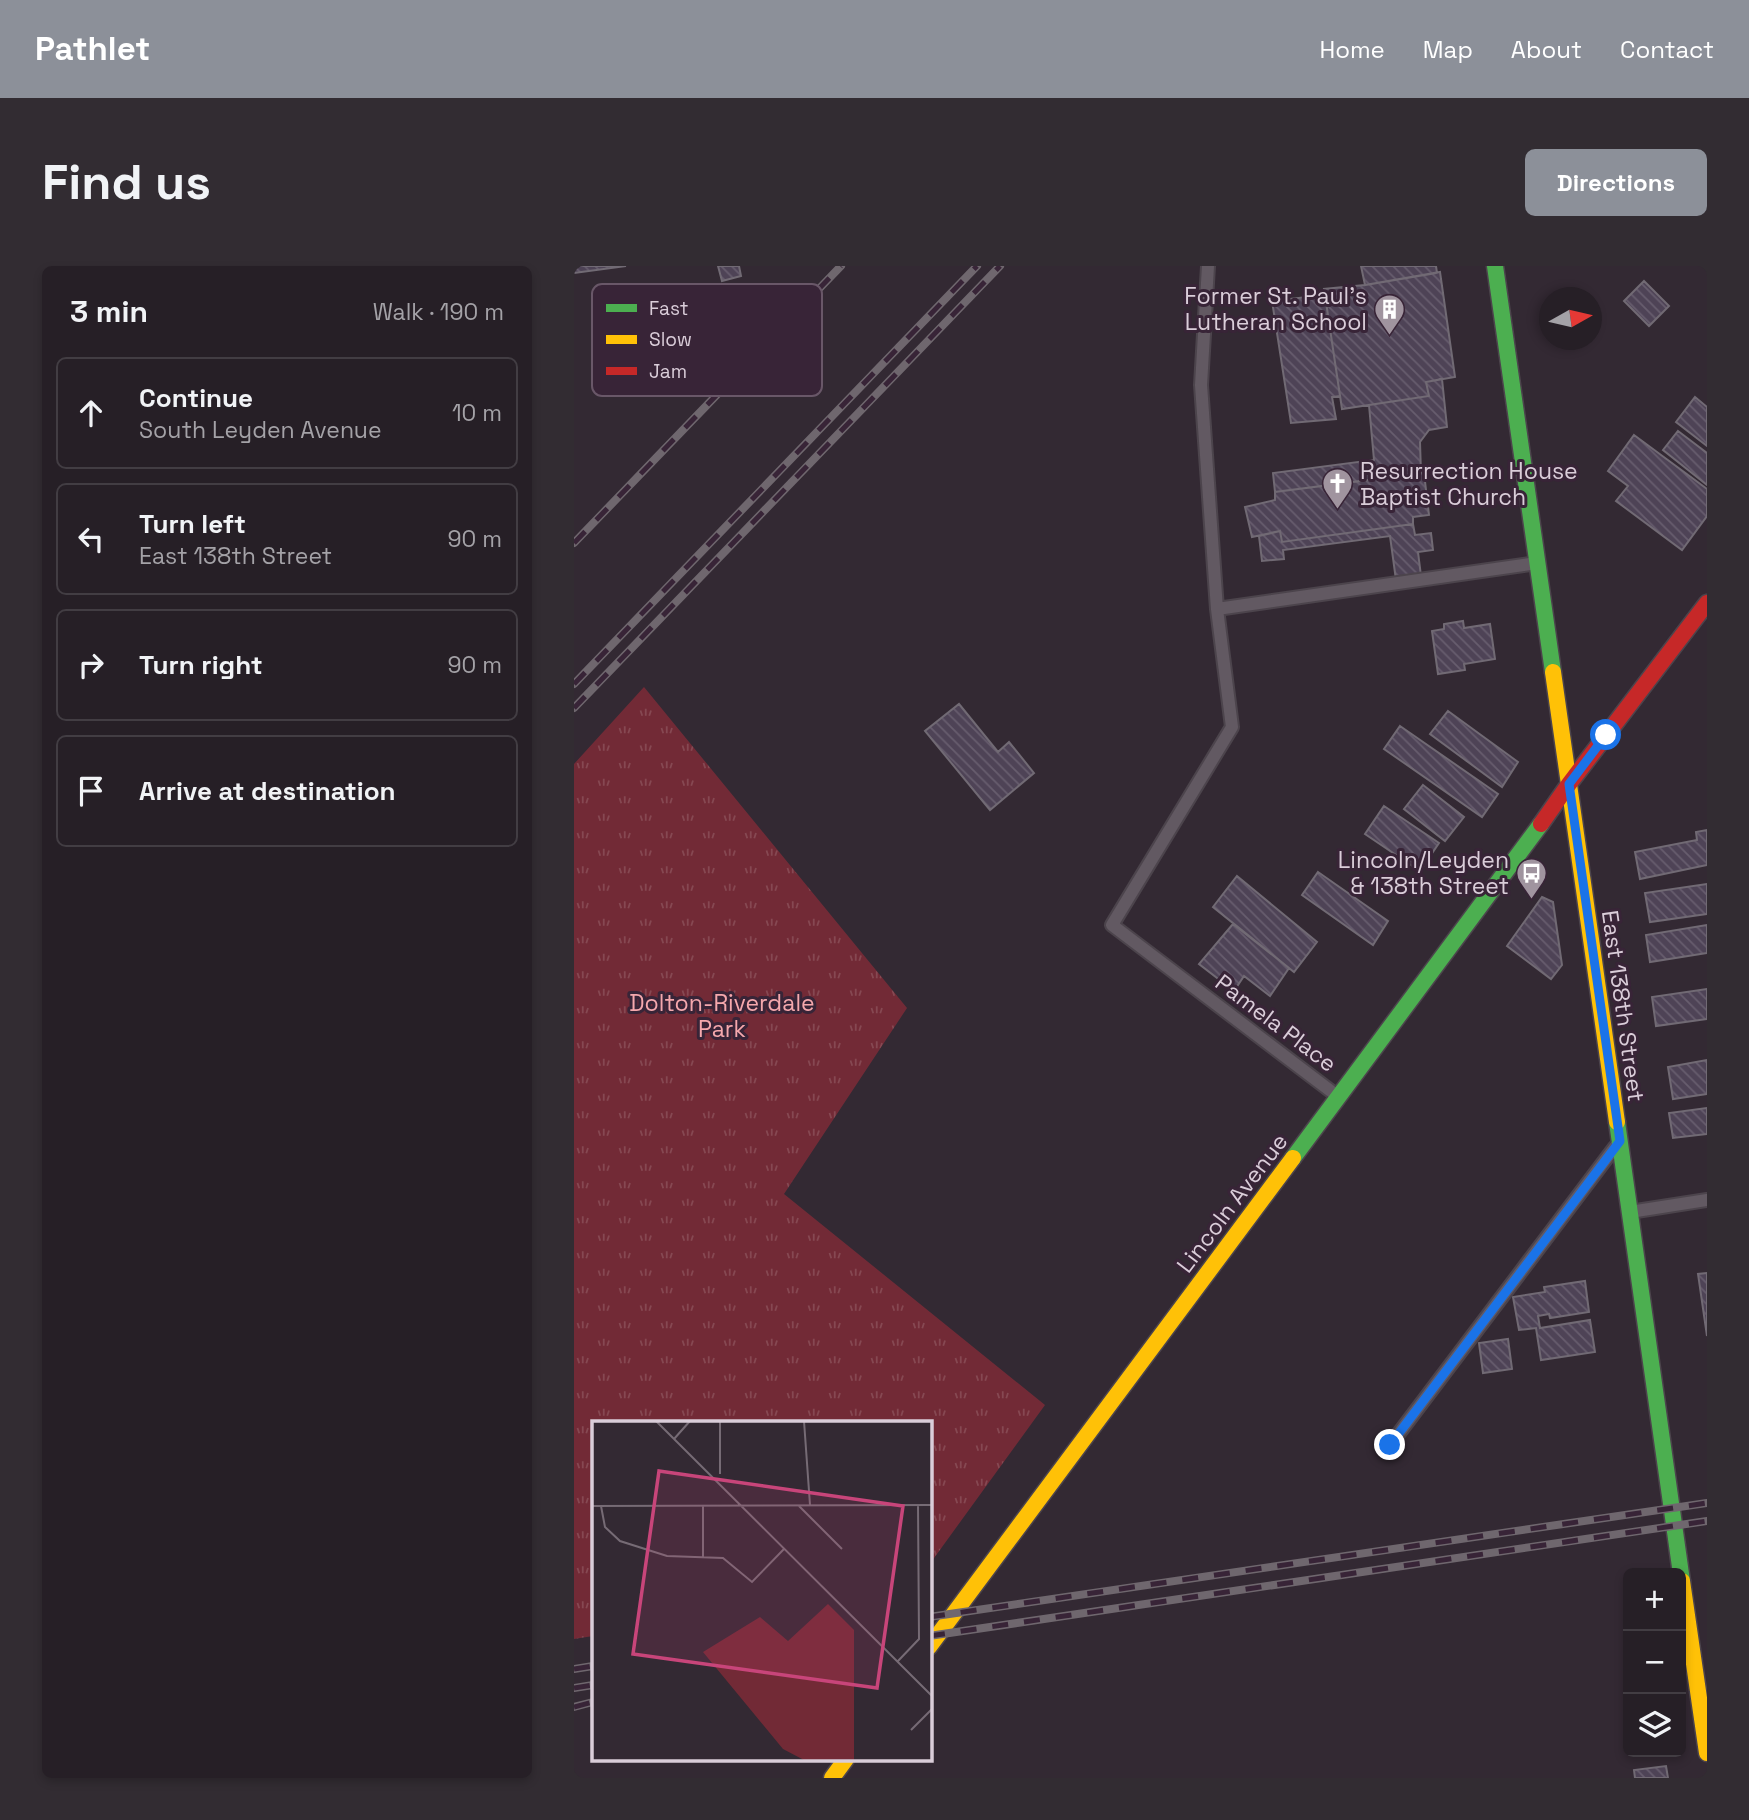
<!DOCTYPE html>
<html lang="en">
<head>
<meta charset="utf-8">
<style>
	body { margin:0; font-family:"Space Grotesk",sans-serif; background:#322c32; color:#f1f3f6 }
	.controls { position:absolute; right:21px; bottom:21px; display:grid; overflow:hidden; border-radius:10px; box-shadow:0 4px 10px #0003 }
	.controls button { width:63px; height:63px; display:grid; place-items:center; padding:0; border:0; border-bottom:2px solid #423d43; background:#261f26; color:#f1f3f6; font:35px sans-serif }
	.compass { position:absolute; left:965px; top:21px; width:63px; height:63px; border-radius:50%; background:#261f26; box-shadow:0 4px 10px #0003; rotate:82deg }
	.stop { position:absolute; width:21px; height:21px; margin:-16px; border:5px solid #1a73e8; border-radius:50%; background:#fff }
	.stop.end { background:#1a73e8; border-color:#fff; box-shadow:0 2px 7px #0008 }
	.list { margin:0; padding:0; list-style:none }
	h2 { display:flex; justify-content:space-between; align-items:center; height:91px; margin:0; padding:0 28px; font-size:30px }
	h2 small { font-size:23px; font-weight:400; color:#a4a2a7 }
	.list li { display:grid; grid-template-columns:46px 1fr auto; gap:21px; align-items:center; box-sizing:border-box; height:112px; margin:0 14px 14px; padding:0 14px; border:2px solid #423d43; border-radius:10px }
	.list b { display:block; font-size:26px; white-space:nowrap }
	.list p { margin:0; font-size:23px; white-space:nowrap; color:#a4a2a7 }
	.list em { font-size:23px; font-style:normal; color:#a4a2a7 }
	.icon { flex:none; width:38px; height:38px; fill:none; stroke:currentColor; stroke-width:2; stroke-linecap:round; stroke-linejoin:round }
	.map { position:relative; flex:none; width:1133px; height:1512px; overflow:hidden; border-radius:10px }
	header { display:flex; align-items:center; gap:42px; box-sizing:border-box; height:98px; padding:0 35px; background:#8c9099; color:#fff }
	header strong { font-size:33px }
	nav { display:flex; gap:38px; margin-inline-start:auto; font-size:24px }
	.intro { display:flex; align-items:center; justify-content:space-between; box-sizing:border-box; height:168px; padding:0 42px }
	h1 { margin:0; font-size:49px }
	.button { padding:18px 32px; border-radius:10px; background:#8c9099; color:#fff; font-size:24px; font-weight:700 }
	main { display:flex; gap:42px; padding:0 42px }
	aside { flex:1; background:#261f26; border-radius:10px; box-shadow:0 4px 10px #0003 }
	.map>svg:first-child { display:block }
	.park { fill:url(#park-tufts) }
	.building { fill:url(#building-back-hatch); stroke:#716a74; stroke-width:2 }
	.lines { fill:none; stroke-linecap:round; stroke-linejoin:round }
	.lane-casing { stroke:#4c444c; stroke-width:16 }
	.fast-casing { stroke:#4c444c; stroke-width:19 }
	.slow-casing { stroke:#4c444c; stroke-width:19 }
	.jam-casing { stroke:#4c444c; stroke-width:19 }
	.lane { stroke:#625962; stroke-width:12 }
	.fast { stroke:#4caf50; stroke-width:16 }
	.slow { stroke:#ffc107; stroke-width:16 }
	.jam { stroke:#c62828; stroke-width:16 }
	.rail-casing { stroke:#6f676e; stroke-width:8 }
	.rail { stroke:#382437; stroke-width:5; stroke-dasharray:16; stroke-linecap:butt }
	.route { stroke:#1a73e8; stroke-width:9 }
	.labels { text-anchor:middle; dominant-baseline:central; stroke-width:6; stroke-linejoin:round; paint-order:stroke }
	.poi-label { font-size:23px; fill:#dacdd9; stroke:#382437; text-anchor:end }
	.park-label { font-size:23px; fill:#f6a8ad; stroke:#382437 }
	.street-label { font-size:23px; fill:#dacdd9; stroke:#382437 }
	.inset-road { fill:none; stroke:#766b75; stroke-width:2 }
	.view { fill:#c8457a; fill-opacity:0.15; stroke:#c8457a; stroke-width:3.5 }
	.inset-edge { fill:none; stroke:#dacdd9; stroke-width:3.5 }
	.key { fill:#382437; stroke:#695768; stroke-width:2 }
	.key-label { font-size:19px; fill:#dacdd9 }
</style>
</head>
<body>
<header>
<strong>Pathlet</strong>
<nav><a>Home</a><a>Map</a><a>About</a><a>Contact</a></nav>
</header>
<div class="intro"><h1>Find us</h1><a class="button">Directions</a></div>
<main>
<aside>
<h2>3 min<small>Walk · 190 m</small></h2>
<ul class="list">
<li><svg class="icon" aria-label="ahead" viewBox="0 0 24 24"><path d="M12 20V5M6 11l6-6 6 6"/></svg><div><b>Continue</b><p>South Leyden Avenue</p></div><em>10 m</em></li>
<li><svg class="icon" aria-label="left" viewBox="0 0 24 24"><path d="M17 20v-9H6M10 6l-5 5 5 5"/></svg><div><b>Turn left</b><p>East 138th Street</p></div><em>90 m</em></li>
<li><svg class="icon" aria-label="right" viewBox="0 0 24 24"><path d="M7 20v-9h11M14 6l5 5-5 5"/></svg><div><b>Turn right</b></div><em>90 m</em></li>
<li><svg class="icon" aria-label="arrive" viewBox="0 0 24 24"><path d="M6 21V4h12l-3 4 3 4H6"/></svg><div><b>Arrive at destination</b></div></li>
</ul>
</aside>
<div class="map">
<svg width="1133" height="1512" viewBox="0 0 1133 1512">
	<defs>
		<pattern id="park-tufts" width="24" height="20" patternUnits="userSpaceOnUse" patternTransform="scale(1.75)"><rect width="24" height="20" fill="#722a36"/><path d="M3 7l-1-3M5 7V3M7 7l1-3M15 17l-1-3M17 17v-4M19 17l1-3" fill="none" stroke="#864852"/></pattern>
		<pattern id="building-back-hatch" width="6" height="6" patternUnits="userSpaceOnUse" patternTransform="scale(1.75)"><rect width="6" height="6" fill="#4e4356"/><path d="M-1 5l2 2M0 0l6 6M5-1l2 2" fill="none" stroke="#675d6e"/></pattern>
	</defs>
	<rect width="100%" height="100%" fill="#332933"/>
	<path class="park" d="M 70,421 L 333,742 L 210,928 L 471,1139 L 355,1299 L 355,1157 L 19,1157 L 19,1370 L 0,1373 L 0,498 Z"/>
	<path class="building" d="M 0,0 L 52,0 L 0,7 Z
		M 144,0 L 165,0 L 167,10 L 148,15 Z
		M 787,0 L 862,0 L 863,7 L 791,19 Z
		M 866,6 L 881,111 L 852,116 L 855,130 L 768,143 L 750,23 L 791,19 Z
		M 1070,15 L 1095,40 L 1075,60 L 1050,35 Z
		M 751,29 L 766,130 L 758,131 L 762,153 L 717,157 L 698,35 Z
		M 868,113 L 873,161 L 855,164 L 846,176 L 847,207 L 701,226 L 699,207 L 800,194 L 795,139 L 855,130 L 852,116 Z
		M 1121,131 L 1133,141 L 1133,180 L 1102,156 Z
		M 1104,165 L 1133,187 L 1133,219 L 1089,184 Z
		M 1060,169 L 1133,223 L 1133,250 L 1108,284 L 1042,235 L 1054,220 L 1034,205 Z
		M 850,207 L 855,249 L 839,251 L 839,258 L 708,276 L 706,265 L 678,271 L 671,241 L 701,234 L 701,226 Z
		M 839,258 L 841,269 L 857,267 L 859,284 L 844,286 L 847,310 L 822,314 L 816,270 L 709,284 L 710,293 L 688,295 L 685,270 L 706,265 L 708,276 Z
		M 889,355 L 890,362 L 916,358 L 921,393 L 890,398 L 891,404 L 864,408 L 858,365 L 870,363 L 870,358 Z
		M 385,438 L 424,486 L 435,476 L 460,507 L 416,544 L 351,465 Z
		M 874,445 L 944,496 L 928,521 L 856,468 Z
		M 826,460 L 924,528 L 908,551 L 810,483 Z
		M 849,519 L 890,551 L 871,575 L 830,543 Z
		M 810,540 L 865,577 L 846,605 L 791,568 Z
		M 1133,564 L 1133,599 L 1066,613 L 1061,586 L 1123,574 L 1122,566 Z
		M 744,606 L 814,655 L 799,679 L 728,629 Z
		M 663,610 L 743,676 L 720,706 L 639,641 Z
		M 1133,618 L 1133,648 L 1076,656 L 1071,627 Z
		M 968,631 L 979,636 L 988,699 L 977,713 L 933,680 Z
		M 659,658 L 715,702 L 696,730 L 670,710 L 660,725 L 625,698 Z
		M 1133,659 L 1133,687 L 1076,696 L 1072,669 Z
		M 1133,723 L 1133,753 L 1082,760 L 1078,731 Z
		M 1133,794 L 1133,828 L 1099,833 L 1094,801 Z
		M 1133,842 L 1133,868 L 1099,872 L 1095,847 Z
		M 1133,1007 L 1133,1070 L 1124,1008 Z
		M 1011,1015 L 1015,1046 L 976,1052 L 975,1048 L 964,1050 L 966,1062 L 1016,1054 L 1021,1086 L 967,1094 L 962,1062 L 945,1064 L 939,1031 L 971,1026 L 970,1021 Z
		M 934,1073 L 938,1103 L 909,1107 L 905,1077 Z
		M 1092,1500 L 1094,1512 L 1061,1512 L 1060,1504 Z"/>
	<g class="lines">
		<defs>
			<path id="lane" d="M 634,0 L 627,119 L 643,343 L 658,461 L 538,659 L 762,829
				M 643,343 L 963,297
				M 1056,946 L 1133,934
				M 816,1179 L 1041,881"/>
			<path id="fast" d="M 921,0 L 979,406
				M 1043,856 L 1108,1315
				M 719,892 L 967,558"/>
			<path id="slow" d="M 979,406 L 1043,856
				M 1108,1315 L 1133,1487
				M 355,1381 L 719,892
				M 258,1512 L 272,1493"/>
			<path id="jam" d="M 967,558 L 995,518 L 1133,337"/>
		</defs>
		<use href="#lane" class="lane-casing"/>
		<use href="#fast" class="fast-casing"/>
		<use href="#slow" class="slow-casing"/>
		<use href="#jam" class="jam-casing"/>
		<use href="#lane" class="lane"/>
		<use href="#fast" class="fast"/>
		<use href="#slow" class="slow"/>
		<use href="#jam" class="jam"/>
		<defs>
			<path id="rail" d="M 0,277 L 267,0
				M 0,418 L 403,0
				M 0,442 L 426,0
				M 355,1351 L 1133,1237
				M 355,1370 L 1133,1255
				M 0,1403 L 19,1400
				M 0,1422 L 19,1419
				M 0,1441 L 19,1436"/>
		</defs>
		<use href="#rail" class="rail-casing"/>
		<use href="#rail" class="rail"/>
	</g>
	<g class="lines">
		<path class="route" d="M 816,1179 L 1046,875 L 995,518 L 1032,469"/>
	</g>
	<defs>
		<symbol id="building-pin" viewBox="-11 -11 22 30"><path d="M0 17L-7.5 6A9.5 9.5 0 1 1 7.5 6Z" fill="#a0949f" stroke="#382437"/><path d="M-4-6H4V6H1V3H-1V6H-4ZM-2.5-4.3h1.7v1.8h-1.7ZM.8-4.3h1.7v1.8H.8ZM-2.5-1h1.7V.8h-1.7ZM.8-1h1.7V.8H.8Z" fill="#fff"/></symbol>
		<symbol id="church-pin" viewBox="-11 -11 22 30"><path d="M0 17L-7.5 6A9.5 9.5 0 1 1 7.5 6Z" fill="#a0949f" stroke="#382437"/><path d="M-1.2-6h2.4v3.5h3.3v2.4h-3.3V6h-2.4V-.1h-3.3v-2.4h3.3Z" fill="#fff"/></symbol>
		<symbol id="bus-pin" viewBox="-11 -11 22 30"><path d="M0 17L-7.5 6A9.5 9.5 0 1 1 7.5 6Z" fill="#a0949f" stroke="#382437"/><path d="M-5-6H5V4H4V6H2V4H-2V6H-4V4H-5ZM-3.5-4V0h7V-4ZM-3.5 1.2v1.5H-2V1.2ZM2 1.2v1.5H3.5V1.2Z" fill="#fff"/></symbol>
	</defs>
	<g fill-rule="evenodd">
		<use href="#building-pin" x="798" y="26" width="35" height="47"/>
		<use href="#church-pin" x="746" y="200" width="35" height="47"/>
		<use href="#bus-pin" x="940" y="590" width="35" height="47"/>
	</g>
	<g class="labels">
		<g class="poi-label">
			<text x="793" y="30">Former St. Paul's<tspan x="793" dy="26">Lutheran School</tspan></text>
			<text x="786" y="205" text-anchor="start">Resurrection House<tspan x="786" dy="26">Baptist Church</tspan></text>
			<text x="935" y="594">Lincoln/Leyden<tspan x="935" dy="26">&amp; 138th Street</tspan></text>
		</g>
		<g class="park-label">
			<text x="148" y="737">Dolton-Riverdale<tspan x="148" dy="26">Park</tspan></text>
		</g>
		<g class="street-label">
			<text transform="translate(1049 740) rotate(82)">East 138th Street</text>
			<text transform="translate(702 757) rotate(37)">Pamela Place</text>
			<text transform="translate(658 937) rotate(-53)">Lincoln Avenue</text>
		</g>
	</g>
	<g transform="translate(18 1155)">
		<rect width="340" height="340" fill="#332933"/>
		<path d="M 236,183 L 262,209 L 262,339 L 212,339 L 191,328 L 111,231 L 168,196 L 196,220 Z" fill="#722a36"/>
		<path class="inset-road" d="M 64,0 L 340,275M 212,0 L 218,84M 82,18 L 98,0M 128,53 L 128,0M 111,84 L 111,137M 0,85 L 340,84M 9,85 L 13,106 L 28,120 L 75,135 L 131,137 L 160,161 L 192,128M 207,85 L 250,128M 306,240 L 327,218 L 326,84M 319,309 L 340,288"/>
		<path class="view" d="M 67,50 L 311,85 L 285,267 L 41,233 Z"/>
		<rect width="340" height="340" class="inset-edge"/>
	</g>
	<rect x="18" y="18" width="230" height="112" rx="10" class="key"/>
	<rect x="32" y="38" width="31" height="8" fill="#4caf50"/>
	<rect x="32" y="69" width="31" height="9" fill="#ffc107"/>
	<rect x="32" y="101" width="31" height="8" fill="#c62828"/>
	<g class="key-label">
		<text x="75" y="49">Fast</text>
		<text x="75" y="80">Slow</text>
		<text x="75" y="112">Jam</text>
	</g>
</svg>
<div class="controls">
<button>+</button>
<button>−</button>
<button><svg class="icon" aria-label="layers" viewBox="0 0 24 24"><path d="M12 4l9 5-9 5-9-5zM3 14l9 5 9-5"/></svg></button>
</div>
<svg class="compass" viewBox="-18 -18 36 36"><path d="M0-13l5 13h-10z" fill="#e53935"/><path d="M0 13l5-13h-10z" fill="#a4a2a7"/></svg>
<div class="stop" style="left:1032px;top:469px"></div>
<div class="stop end" style="left:816px;top:1179px"></div>
</div>
</main>
</body>
</html>
